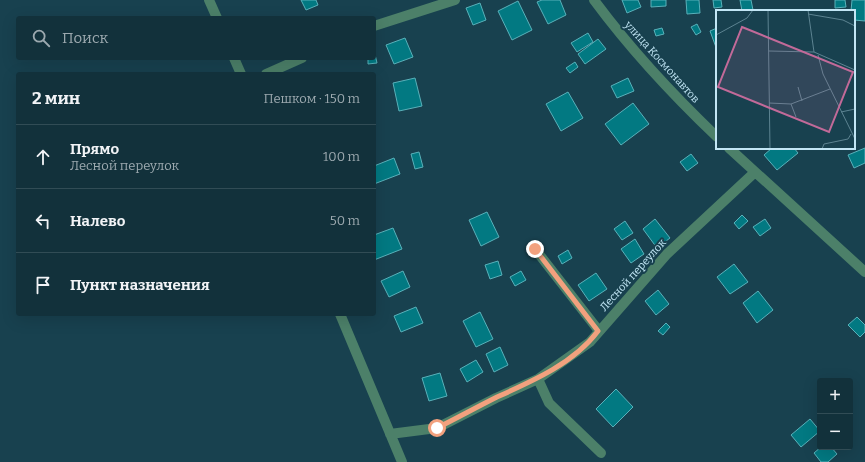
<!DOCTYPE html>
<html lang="ru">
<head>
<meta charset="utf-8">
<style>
	body { margin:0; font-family:Bitter,serif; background:#1b3942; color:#f1f3f6 }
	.controls { position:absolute; right:12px; bottom:12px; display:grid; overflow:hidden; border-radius:4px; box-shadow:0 4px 16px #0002 }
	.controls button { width:36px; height:36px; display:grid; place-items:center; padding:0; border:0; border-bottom:1px solid #314c55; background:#12313b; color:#f1f3f6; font:20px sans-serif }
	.stop { position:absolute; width:12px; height:12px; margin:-9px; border:3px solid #f2a17e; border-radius:50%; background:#fff }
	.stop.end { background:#f2a17e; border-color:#fff; box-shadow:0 1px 4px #0008 }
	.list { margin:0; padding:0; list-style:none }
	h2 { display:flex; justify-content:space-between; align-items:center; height:52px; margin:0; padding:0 16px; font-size:17px }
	h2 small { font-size:13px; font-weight:400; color:#9ca9af }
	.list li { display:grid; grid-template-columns:26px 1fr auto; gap:12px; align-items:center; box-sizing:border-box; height:64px; padding:0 16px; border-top:1px solid #314c55 }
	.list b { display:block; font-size:15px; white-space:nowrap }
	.list p { margin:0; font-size:13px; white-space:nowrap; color:#9ca9af }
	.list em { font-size:13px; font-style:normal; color:#9ca9af }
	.icon { flex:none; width:22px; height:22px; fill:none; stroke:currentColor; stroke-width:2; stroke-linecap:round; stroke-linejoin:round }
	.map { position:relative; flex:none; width:865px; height:462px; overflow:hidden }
	.search { position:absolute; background:#12313b; box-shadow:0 4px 16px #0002; left:16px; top:16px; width:360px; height:44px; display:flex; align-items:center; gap:10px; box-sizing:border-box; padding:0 14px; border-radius:4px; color:#9ca9af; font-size:15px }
	.panel { position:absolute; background:#12313b; box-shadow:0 4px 16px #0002; left:16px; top:72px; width:360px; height:244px; border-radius:4px }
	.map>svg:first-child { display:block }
	.building { fill:#027982; stroke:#59b1ba }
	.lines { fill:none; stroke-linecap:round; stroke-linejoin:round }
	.minor { stroke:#4c8069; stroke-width:10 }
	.route { stroke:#f2a17e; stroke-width:5 }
	.labels { text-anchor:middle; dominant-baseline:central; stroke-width:4; stroke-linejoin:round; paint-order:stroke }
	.street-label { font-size:11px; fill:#c2e6f5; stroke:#18414f }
	.inset-road { fill:none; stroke:#5c8391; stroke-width:1 }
	.view { fill:#c26a99; fill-opacity:0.15; stroke:#c26a99; stroke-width:2 }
	.inset-edge { fill:none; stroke:#c2e6f5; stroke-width:2 }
</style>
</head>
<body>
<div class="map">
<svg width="865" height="462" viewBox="0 0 865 462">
	<rect width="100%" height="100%" fill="#18414f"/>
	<path class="building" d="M 301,0 L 316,0 L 318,5 L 306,10 Z
		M 542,0 L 560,0 L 566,15 L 548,24 L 537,2 Z
		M 622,0 L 638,0 L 641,7 L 627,13 Z
		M 651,0 L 666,0 L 666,6 L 651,7 Z
		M 686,0 L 699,0 L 700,13 L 687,14 Z
		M 713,0 L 721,0 L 722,7 L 714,8 Z
		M 740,0 L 751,0 L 753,10 L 742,11 Z
		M 835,0 L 845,0 L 846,7 L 835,8 Z
		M 852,0 L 865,0 L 865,21 L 854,20 L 854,11 L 851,11 Z
		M 518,1 L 532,30 L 512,40 L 498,11 Z
		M 480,3 L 486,20 L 473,25 L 466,8 Z
		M 697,24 L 701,32 L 696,35 L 691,27 Z
		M 662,28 L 664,34 L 656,36 L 654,30 Z
		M 717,28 L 717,50 L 710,31 Z
		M 588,33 L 593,42 L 577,52 L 571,43 Z
		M 405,38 L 413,57 L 394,64 L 386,45 Z
		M 598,39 L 606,49 L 585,64 L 578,54 Z
		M 374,50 L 377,63 L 368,64 L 368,58 L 374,58 Z
		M 575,62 L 578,67 L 570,73 L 566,68 Z
		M 415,78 L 422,106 L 399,111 L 393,83 Z
		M 628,78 L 634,91 L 617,98 L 611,86 Z
		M 568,92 L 583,118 L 561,131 L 546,104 Z
		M 633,103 L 649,124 L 621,145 L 605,124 Z
		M 772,148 L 794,148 L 798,153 L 777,170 L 764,155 Z
		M 865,148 L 865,163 L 854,168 L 848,155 Z
		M 419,152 L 423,167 L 415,169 L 411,154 Z
		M 691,154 L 698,163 L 687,171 L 680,162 Z
		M 394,158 L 400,174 L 374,184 L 374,166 Z
		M 487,212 L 499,237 L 481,246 L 469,220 Z
		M 742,215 L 748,221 L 739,229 L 734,223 Z
		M 655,219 L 670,238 L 657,248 L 643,229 Z
		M 765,219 L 771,228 L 760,236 L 753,227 Z
		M 625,221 L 633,233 L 622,240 L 614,229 Z
		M 393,228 L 402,249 L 374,260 L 374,235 Z
		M 635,239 L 644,254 L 631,263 L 621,249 Z
		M 568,250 L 572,258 L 562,264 L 558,256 Z
		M 498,261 L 502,275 L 490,279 L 485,265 Z
		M 734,264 L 748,282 L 730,294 L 717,277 Z
		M 403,271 L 410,287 L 389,297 L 381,281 Z
		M 521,271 L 526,280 L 515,286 L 510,277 Z
		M 596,273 L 607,289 L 589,301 L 578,285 Z
		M 658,290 L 669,304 L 656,315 L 645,301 Z
		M 758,291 L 773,310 L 757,323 L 743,303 Z
		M 416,307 L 423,323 L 401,332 L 394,316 Z
		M 480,312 L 493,339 L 476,347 L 463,321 Z
		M 857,317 L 865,325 L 865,332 L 860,337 L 848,325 Z
		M 666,323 L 670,327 L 663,335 L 658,331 Z
		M 500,347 L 508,365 L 494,372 L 486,354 Z
		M 476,360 L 483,372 L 467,382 L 460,369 Z
		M 440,373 L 447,396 L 429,401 L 422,378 Z
		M 616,389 L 633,407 L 613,427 L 596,409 Z
		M 810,419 L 820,431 L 801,447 L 791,435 Z
		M 821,447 L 831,447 L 837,454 L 828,462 L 821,462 L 814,453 Z"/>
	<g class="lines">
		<path class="minor" d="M 209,0 L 217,18
			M 594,0 C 631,50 672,94 717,137
			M 374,26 L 455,0
			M 234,58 L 241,74
			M 266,74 L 302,58
			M 729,148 L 865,272
			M 535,249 L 599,331
			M 340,314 L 402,462
			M 538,379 L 549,403 L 601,453
			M 390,434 L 437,428 L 496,398 L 538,379 L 590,342 L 667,254 L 754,173"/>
	</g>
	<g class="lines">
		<path class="route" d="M 437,428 C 457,418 477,407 497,397 C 533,381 574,363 598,331 L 535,249"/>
	</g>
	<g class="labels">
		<g class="street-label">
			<text transform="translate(662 62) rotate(48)">улица Космонавтов</text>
			<text transform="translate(633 275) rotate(-48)">Лесной переулок</text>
		</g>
	</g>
	<g transform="translate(716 10)">
		<rect width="139" height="139" fill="#18414f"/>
		<path class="inset-road" d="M 52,0 L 54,139M 92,0 L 98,42M 92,4 L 127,10 L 139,16M 0,25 L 31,8 L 37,0M 53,41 L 98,42 L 139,60M 102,45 L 107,64 L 139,129M 82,77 L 86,91M 53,93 L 75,94 L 114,79M 75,94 L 80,107M 125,102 L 139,99M 106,139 L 108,134 L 132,129 L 135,124"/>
		<path class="view" d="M 26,17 L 137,62 L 113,122 L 2,77 Z"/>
		<rect width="139" height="139" class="inset-edge"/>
	</g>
</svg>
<div class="controls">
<button>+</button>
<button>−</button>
</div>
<div class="stop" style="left:437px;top:428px"></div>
<div class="stop end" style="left:535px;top:249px"></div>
<div class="search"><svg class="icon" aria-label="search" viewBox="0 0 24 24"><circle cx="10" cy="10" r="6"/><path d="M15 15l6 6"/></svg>Поиск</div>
<section class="panel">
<h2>2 мин<small>Пешком · 150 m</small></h2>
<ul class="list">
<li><svg class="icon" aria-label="ahead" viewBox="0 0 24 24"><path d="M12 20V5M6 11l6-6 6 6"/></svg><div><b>Прямо</b><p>Лесной переулок</p></div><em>100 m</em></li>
<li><svg class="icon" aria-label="left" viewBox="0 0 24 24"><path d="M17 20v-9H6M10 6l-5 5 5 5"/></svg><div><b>Налево</b></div><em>50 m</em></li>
<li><svg class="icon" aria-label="arrive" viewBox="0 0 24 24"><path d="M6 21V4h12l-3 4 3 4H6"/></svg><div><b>Пункт назначения</b></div></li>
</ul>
</section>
</div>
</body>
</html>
